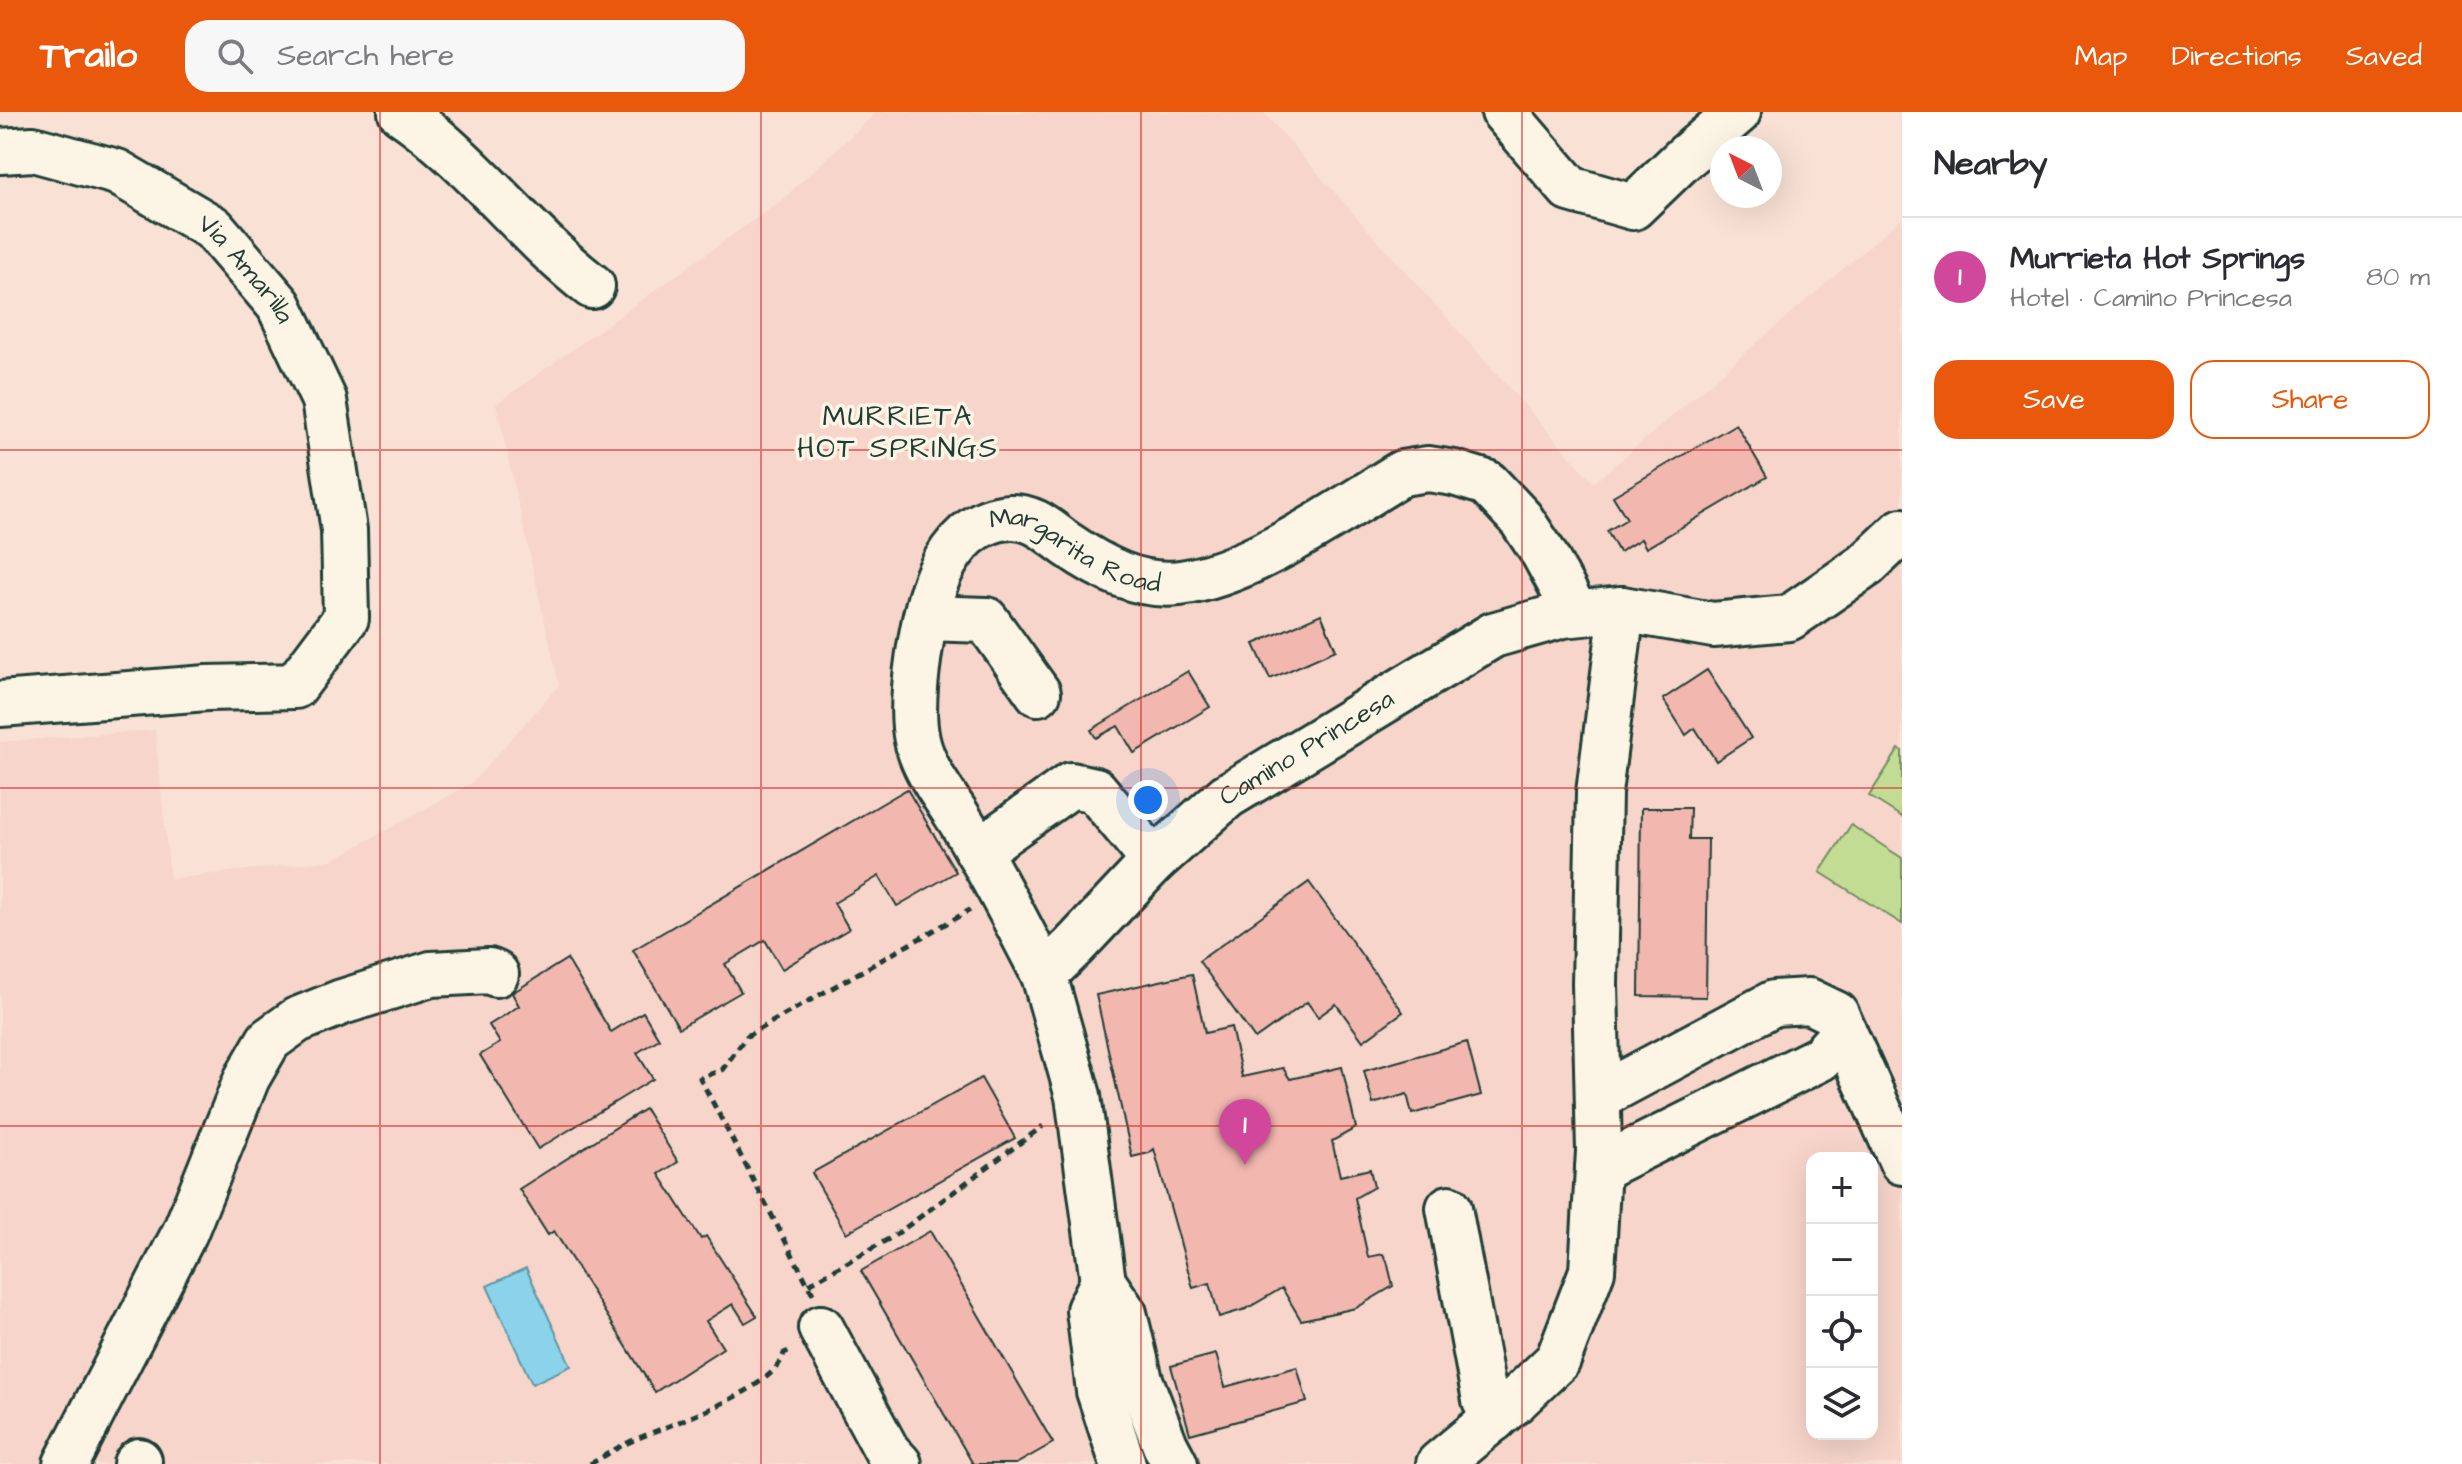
<!DOCTYPE html>
<html lang="en">
<head>
<meta charset="utf-8">
<style>
	body { margin:0; font-family:"Architects Daughter",sans-serif; background:#f7f7f7; color:#2b2b33 }
	.controls { position:absolute; right:24px; bottom:24px; display:grid; overflow:hidden; border-radius:16px; box-shadow:0 8px 32px #0002 }
	.controls button { width:72px; height:72px; display:grid; place-items:center; padding:0; border:0; border-bottom:2px solid #e1e1e2; background:#fff; color:#2b2b33; font:40px sans-serif }
	.compass { position:absolute; left:1710px; top:24px; width:72px; height:72px; border-radius:50%; background:#fff; box-shadow:0 8px 32px #0002; rotate:318deg }
	.you { position:absolute; left:1148px; top:688px; width:28px; height:28px; margin:-20px; border:6px solid #fff; border-radius:50%; background:#1a73e8; box-shadow:0 0 0 12px #1a73e833 }
	.badge { display:grid; place-items:center; width:52px; height:52px; border-radius:50%; background:#ea580c; color:#fff; font-size:26px; font-weight:700 }
	.pin { position:absolute; translate:-50% -66px; filter:drop-shadow(0 2px 4px #0008) }
	.pin::after { content:''; position:absolute; top:42px; width:28px; height:24px; background:inherit; clip-path:polygon(0 0,100% 0,50% 100%) }
	.list { margin:0; padding:0; list-style:none }
	h2 { display:flex; justify-content:space-between; align-items:center; height:104px; margin:0; padding:0 32px; font-size:34px }
	h2 small { font-size:26px; font-weight:400; color:#7c7c81 }
	.list li { display:grid; grid-template-columns:52px 1fr auto; gap:24px; align-items:center; box-sizing:border-box; height:120px; padding:0 32px; border-top:2px solid #e1e1e2 }
	.list b { display:block; font-size:30px; white-space:nowrap }
	.list p { margin:0; font-size:26px; white-space:nowrap; color:#7c7c81 }
	.list em { font-size:26px; font-style:normal; color:#7c7c81 }
	.actions { display:flex; gap:16px; padding:24px 32px }
	.actions a { flex:1; padding:18px 0; border:2px solid #ea580c; border-radius:24px; text-align:center; font-size:28px; color:#ea580c }
	.actions .main { background:#ea580c; color:#fff }
	.icon { flex:none; width:44px; height:44px; fill:none; stroke:currentColor; stroke-width:2; stroke-linecap:round; stroke-linejoin:round }
	.map { position:relative; flex:none; width:1902px; height:1352px; overflow:hidden }
	header { display:flex; align-items:center; gap:48px; box-sizing:border-box; height:112px; padding:0 40px; background:#ea580c; color:#fff }
	header strong { font-size:38px }
	nav { display:flex; gap:44px; margin-inline-start:auto; font-size:28px }
	.search { width:560px; height:72px; background:#f7f7f7; display:flex; align-items:center; gap:20px; box-sizing:border-box; padding:0 28px; border-radius:24px; color:#7c7c81; font-size:30px }
	main { display:flex }
	aside { flex:1; background:#fff }
	.map>svg:first-child { display:block }
	.built { fill:#f7d5ca; fill-rule:evenodd }
	.green { fill:#c2dd93; stroke:#708d64; stroke-width:2 }
	.water { fill:#8ad3eb; stroke:#5f97a2; stroke-width:2 }
	.building { fill:#f2b7af; stroke:#1f3d34; stroke-width:2 }
	.lines { fill:none; stroke-linecap:round; stroke-linejoin:round }
	.minor-casing { stroke:#1f3d34; stroke-width:50 }
	.path { stroke:#1f3d34; stroke-width:5; stroke-dasharray:8 6; stroke-linecap:butt }
	.minor { stroke:#fcf5e5; stroke-width:44 }
	.grid { fill:none; stroke:#d62828; stroke-width:2; stroke-opacity:0.55 }
	.labels { text-anchor:middle; dominant-baseline:central; stroke-width:7; stroke-linejoin:round; paint-order:stroke }
	.street-label { font-size:26px; fill:#1f3d34; stroke:#fcf5e5 }
	.neighbourhood-label { font-size:28px; letter-spacing:2px; fill:#1f3d34; stroke:#fcf5e5 }
</style>
</head>
<body>
<header>
<strong>Trailo</strong>
<div class="search"><svg class="icon" aria-label="search" viewBox="0 0 24 24"><circle cx="10" cy="10" r="6"/><path d="M15 15l6 6"/></svg>Search here</div>
<nav><a>Map</a><a>Directions</a><a>Saved</a></nav>
</header>
<main>
<div class="map">
<svg width="1902" height="1352" viewBox="0 0 1902 1352">
	<rect width="100%" height="100%" fill="#f9e2d5"/>
	<filter id="ink" filterUnits="userSpaceOnUse"><feTurbulence type="fractalNoise" baseFrequency=".0125" numOctaves="2"/><feDisplacementMap in="SourceGraphic" scale="16" xChannelSelector="R" yChannelSelector="G"/><feConvolveMatrix kernelMatrix="1 2 1 2 8 2 1 2 1" color-interpolation-filters="sRGB"/></filter>
	<g filter="url(#ink)">
		<path class="built" d="M 877,0 L 1263,0 L 1594,371 L 1902,106 L 1902,1352 L 0,1352 L 0,630 L 155,618 L 170,767 L 332,748 L 472,671 L 559,573 L 496,292 L 783,87 ZM 1812,1046 L 1872,1046 L 1872,1322 L 1812,1322 Z"/>
		<path class="green" d="M 1899,637 L 1902,639 L 1902,705 L 1869,684 Z
			M 1851,713 L 1902,746 L 1902,812 L 1820,760 Z"/>
		<path class="water" d="M 526,1156 L 571,1254 L 532,1272 L 487,1174 Z"/>
		<path class="building" d="M 1736,312 L 1767,365 L 1646,436 L 1641,427 L 1619,440 L 1607,419 L 1627,407 L 1613,384 Z
			M 1321,502 L 1336,538 L 1270,567 L 1254,532 Z
			M 1707,558 L 1751,626 L 1716,649 L 1695,616 L 1686,623 L 1663,587 Z
			M 1188,559 L 1210,595 L 1134,641 L 1118,614 L 1096,626 L 1091,618 Z
			M 907,677 L 956,760 L 897,794 L 879,764 L 834,791 L 849,817 L 782,857 L 765,828 L 725,852 L 741,880 L 679,916 L 633,838 Z
			M 1641,696 L 1690,696 L 1689,727 L 1708,727 L 1706,885 L 1639,884 Z
			M 1309,770 L 1403,900 L 1363,929 L 1336,892 L 1318,905 L 1307,890 L 1255,927 L 1199,849 Z
			M 567,847 L 611,920 L 643,900 L 659,927 L 637,941 L 653,967 L 538,1037 L 480,943 L 500,931 L 489,913 L 519,894 L 512,881 Z
			M 1192,862 L 1205,921 L 1231,915 L 1242,965 L 1283,956 L 1290,967 L 1342,955 L 1356,1016 L 1332,1029 L 1340,1064 L 1370,1057 L 1374,1075 L 1355,1086 L 1368,1145 L 1383,1142 L 1387,1149 L 1393,1174 L 1356,1196 L 1301,1208 L 1282,1176 L 1246,1197 L 1219,1205 L 1210,1171 L 1193,1176 L 1154,1037 L 1149,1041 L 1132,1045 L 1096,883 Z
			M 1467,930 L 1481,983 L 1412,1002 L 1407,982 L 1373,992 L 1364,959 Z
			M 981,966 L 1015,1026 L 846,1121 L 812,1061 Z
			M 645,997 L 678,1050 L 659,1062 L 701,1127 L 706,1124 L 757,1204 L 745,1211 L 733,1192 L 706,1209 L 723,1236 L 655,1280 L 554,1119 L 548,1123 L 519,1077 Z
			M 930,1119 L 1053,1331 L 1016,1352 L 973,1352 L 861,1159 Z
			M 1216,1242 L 1225,1275 L 1297,1255 L 1307,1290 L 1190,1322 L 1171,1254 Z"/>
		<g class="lines">
			<defs>
				<g id="minor">
					<path d="M 401,0 C 473,49 523,121 592,174"/>
					<path d="M 1504,0 L 1570,77 L 1633,95 L 1683,47 L 1738,0"/>
					<path id="s1" d="M 0,39 L 33,37 L 117,60 L 213,116 L 279,193 L 324,288 L 344,418 L 346,506 L 295,574 L 207,576 L 0,592"/>
					<path d="M 926,506 L 986,508 L 1038,581"/>
					<path d="M 978,739 L 1071,673 L 1095,678 L 1154,749"/>
					<path id="s2" d="M 1044,863 C 1018,812 992,762 963,713 C 947,686 924,660 917,628 C 908,588 923,499 939,462 C 953,432 975,407 1010,405 C 1035,404 1049,420 1068,433 C 1101,456 1139,476 1180,471 C 1251,462 1341,398 1402,361 L 1428,357 L 1454,361 L 1487,371 L 1521,407 L 1544,442 L 1576,501"/>
					<path d="M 1598,985 L 1774,891 L 1809,889 L 1836,902 L 1902,1050"/>
					<path d="M 1598,1057 L 1821,946 L 1844,920"/>
					<path d="M 1449,1096 L 1485,1288 L 1494,1307"/>
					<path d="M 1103,1170 L 1089,1198 L 1099,1279 L 1123,1352"/>
					<path d="M 821,1216 L 887,1339 L 899,1352"/>
					<path d="M 66,1352 L 185,1120 L 247,966 L 269,928 L 297,908 L 342,890 L 431,862 L 489,859 L 496,862"/>
					<path d="M 136,1352 L 139,1349"/>
					<path id="s3" d="M 1175,1352 L 1165,1333 L 1140,1268 L 1124,1201 L 1103,1170 L 1078,984 L 1044,863 L 1073,835 L 1154,749 L 1227,684 L 1493,523 L 1563,503 L 1622,497 L 1713,513 L 1789,506 L 1866,453 L 1902,419"/>
					<path d="M 1439,1352 L 1516,1288 L 1558,1248 L 1592,1159 L 1599,1039 L 1595,872 L 1599,681 L 1622,497"/>
				</g>
			</defs>
			<use href="#minor" class="minor-casing"/>
			<path class="path" d="M 809,1172 L 894,1124 L 1043,1014
				M 813,1182 L 700,966 L 722,958 L 747,924 L 970,798
				M 590,1352 C 601,1346 612,1339 623,1333 C 659,1315 775,1281 784,1241 L 791,1238"/>
			<use href="#minor" class="minor"/>
		</g>
	</g>
	<path class="grid" d="M 380,0 L 380,1352M 761,0 L 761,1352M 1141,0 L 1141,1352M 1522,0 L 1522,1352M 0,338 L 1902,338M 0,676 L 1902,676M 0,1014 L 1902,1014"/>
	<g class="labels">
		<g class="street-label">
			<text stroke="none"><textPath href="#s1" startOffset="284">Via Amarilla</textPath></text>
			<text stroke="none"><textPath href="#s2" startOffset="606">Margarita Road</textPath></text>
			<text stroke="none"><textPath href="#s3" startOffset="860">Camino Princesa</textPath></text>
		</g>
		<g class="neighbourhood-label">
			<text x="898" y="304">MURRIETA<tspan x="898" dy="32">HOT SPRINGS</tspan></text>
		</g>
	</g>
</svg>
<div class="controls">
<button>+</button>
<button>−</button>
<button><svg class="icon" aria-label="locate" viewBox="0 0 24 24"><circle cx="12" cy="12" r="6"/><path d="M12 2v4M12 18v4M2 12h4M18 12h4"/></svg></button>
<button><svg class="icon" aria-label="layers" viewBox="0 0 24 24"><path d="M12 4l9 5-9 5-9-5zM3 14l9 5 9-5"/></svg></button>
</div>
<svg class="compass" viewBox="-18 -18 36 36"><path d="M0-13l5 13h-10z" fill="#e53935"/><path d="M0 13l5-13h-10z" fill="#7c7c81"/></svg>
<div class="you"></div>
<div class="pin badge" style="left:1245px;top:1053px;background:#d1479c">1</div>
</div>
<aside>
<h2>Nearby<small></small></h2>
<ul class="list">
<li><span class="badge" style="background:#d1479c">1</span><div><b>Murrieta Hot Springs</b><p>Hotel · Camino Princesa</p></div><em>80 m</em></li>
</ul>
<div class="actions"><a class="main">Save</a><a>Share</a></div>
</aside>
</main>
</body>
</html>
